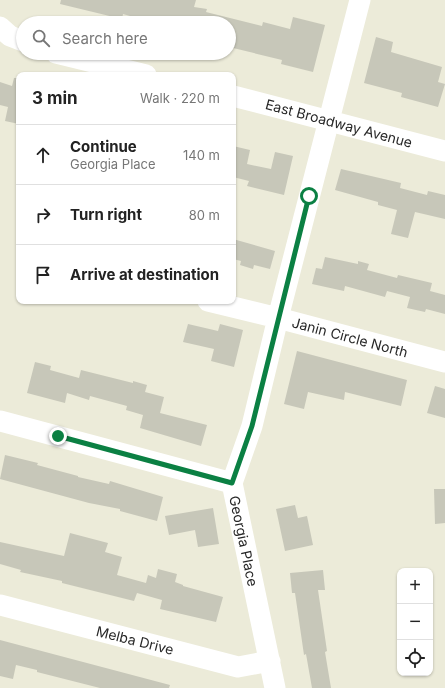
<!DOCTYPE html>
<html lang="en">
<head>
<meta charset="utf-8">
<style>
	body { margin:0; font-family:Inter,sans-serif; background:#f6f6f6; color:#222 }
	.controls { position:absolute; right:12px; bottom:12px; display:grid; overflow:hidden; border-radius:8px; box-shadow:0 1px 3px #0004 }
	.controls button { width:36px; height:36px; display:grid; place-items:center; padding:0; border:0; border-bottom:1px solid #e0e0e0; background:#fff; color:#222; font:20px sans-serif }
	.stop { position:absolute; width:12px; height:12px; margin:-9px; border:3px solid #0b8043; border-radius:50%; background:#fff }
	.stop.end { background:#0b8043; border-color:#fff; box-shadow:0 1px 4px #0008 }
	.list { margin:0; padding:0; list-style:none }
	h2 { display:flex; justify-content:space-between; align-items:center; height:52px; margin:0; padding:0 16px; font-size:17px }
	h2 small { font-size:13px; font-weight:400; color:#767676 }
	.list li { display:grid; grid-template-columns:26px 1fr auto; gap:12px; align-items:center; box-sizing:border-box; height:60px; padding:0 16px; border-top:1px solid #e0e0e0 }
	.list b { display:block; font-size:15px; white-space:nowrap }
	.list p { margin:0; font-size:13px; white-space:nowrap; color:#767676 }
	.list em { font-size:13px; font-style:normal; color:#767676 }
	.icon { flex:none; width:22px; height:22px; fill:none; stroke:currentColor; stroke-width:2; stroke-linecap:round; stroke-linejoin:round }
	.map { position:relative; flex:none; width:445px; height:688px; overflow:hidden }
	.search { position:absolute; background:#fff; box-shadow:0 1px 3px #0004; left:16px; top:16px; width:220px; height:44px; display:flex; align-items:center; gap:10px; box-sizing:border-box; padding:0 14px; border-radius:22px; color:#767676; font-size:15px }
	.panel { position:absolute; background:#fff; box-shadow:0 1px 3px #0004; left:16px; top:72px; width:220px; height:232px; border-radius:8px }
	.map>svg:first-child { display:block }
	.building { fill:#c7c7b9 }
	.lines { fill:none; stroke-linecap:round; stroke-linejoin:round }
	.minor { stroke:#fff; stroke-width:21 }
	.route { stroke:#0b8043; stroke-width:5 }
	.labels { text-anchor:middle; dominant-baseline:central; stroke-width:3; stroke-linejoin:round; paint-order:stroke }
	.street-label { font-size:14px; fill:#282828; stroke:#fff }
</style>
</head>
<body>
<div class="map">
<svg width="445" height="688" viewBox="0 0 445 688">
	<rect width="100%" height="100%" fill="#ecebd9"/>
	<path class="building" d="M 61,0 L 196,0 L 194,7 L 207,9 L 206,12 L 262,26 L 263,22 L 290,29 L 293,17 L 325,25 L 313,72 L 281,64 L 282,60 L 229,47 L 229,23 L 155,23 L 123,14 L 122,19 L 60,4 Z
		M 376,37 L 393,42 L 391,52 L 442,67 L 438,82 L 445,84 L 438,107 L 401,97 L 402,93 L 364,83 Z
		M 14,78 L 19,78 L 19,124 L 5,121 L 8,107 L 0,105 L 0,82 L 12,86 Z
		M 233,146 L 250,150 L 247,164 L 271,169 L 275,152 L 293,156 L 284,195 L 247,186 L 249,181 L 233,177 Z
		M 341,169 L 401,183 L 400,188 L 427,195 L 428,191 L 445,195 L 445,219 L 415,212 L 408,238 L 391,234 L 397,210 L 378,205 L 378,202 L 335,190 Z
		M 233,239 L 275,251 L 270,269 L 254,265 L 253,269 L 240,265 L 241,261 L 233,259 Z
		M 325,257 L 358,264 L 358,261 L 369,264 L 367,270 L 397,278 L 398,275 L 432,283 L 430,291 L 445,295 L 445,314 L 426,309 L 425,312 L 407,308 L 410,297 L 387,291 L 385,297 L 345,286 L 344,291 L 312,284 L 316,268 L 322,269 Z
		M 188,324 L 218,331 L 220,324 L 243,330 L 234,367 L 211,361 L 214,349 L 183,342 Z
		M 297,351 L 407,380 L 401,406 L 345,392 L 344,400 L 308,392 L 304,409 L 284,404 Z
		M 35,362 L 51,366 L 50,370 L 79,378 L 81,370 L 133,383 L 133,381 L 147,385 L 145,392 L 164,397 L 160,413 L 207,425 L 201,446 L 140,428 L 143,415 L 126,410 L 127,406 L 90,396 L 89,400 L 67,393 L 65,403 L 27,393 Z
		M 435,386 L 445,389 L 445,418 L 427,413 Z
		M 5,455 L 38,463 L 37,465 L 78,476 L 78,477 L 109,484 L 110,481 L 163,497 L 157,521 L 120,511 L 120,509 L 89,503 L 0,479 Z
		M 434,489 L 445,489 L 445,523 L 435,524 Z
		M 295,505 L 298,518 L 307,516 L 313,545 L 285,551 L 276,509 Z
		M 213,508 L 219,544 L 198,547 L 195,530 L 169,535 L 165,516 Z
		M 70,533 L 108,543 L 105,552 L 122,557 L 117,575 L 146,583 L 148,575 L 156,578 L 158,569 L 177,574 L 175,582 L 183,585 L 183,586 L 223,597 L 216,622 L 160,609 L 162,600 L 137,593 L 134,601 L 62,583 L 62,581 L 20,572 L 21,570 L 0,564 L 0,542 L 64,556 Z
		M 323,570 L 325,590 L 318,590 L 327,651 L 325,652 L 331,688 L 312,688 L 306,654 L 304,655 L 295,593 L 292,593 L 290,573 Z
		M 0,640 L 170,685 L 169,688 L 100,688 L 37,672 L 37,670 L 16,665 L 13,679 L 0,676 Z"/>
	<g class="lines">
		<path class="minor" d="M 0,27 L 10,36 L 23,41
			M 56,53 L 146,75
			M 233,96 L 445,151
			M 208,301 L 278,318 L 445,362
			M 0,421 L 232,483
			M 0,605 L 238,667 L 270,661
			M 275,688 L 232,483 L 252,426 L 278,318 L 360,0"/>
	</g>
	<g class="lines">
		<path class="route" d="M 58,436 L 232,483 L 252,426 L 309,196"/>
	</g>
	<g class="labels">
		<g class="street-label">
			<text transform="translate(339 123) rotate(15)">East Broadway Avenue</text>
			<text transform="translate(350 337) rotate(15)">Janin Circle North</text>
			<text transform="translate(244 541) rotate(78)">Georgia Place</text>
			<text transform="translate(135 640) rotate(14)">Melba Drive</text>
		</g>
	</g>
</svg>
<div class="controls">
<button>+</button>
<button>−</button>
<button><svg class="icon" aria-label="locate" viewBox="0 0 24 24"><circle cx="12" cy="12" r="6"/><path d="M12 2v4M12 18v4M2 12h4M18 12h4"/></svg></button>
</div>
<div class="stop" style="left:309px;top:196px"></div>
<div class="stop end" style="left:58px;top:436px"></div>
<div class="search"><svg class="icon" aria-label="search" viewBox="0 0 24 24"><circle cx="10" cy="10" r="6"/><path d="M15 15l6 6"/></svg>Search here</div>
<section class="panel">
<h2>3 min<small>Walk · 220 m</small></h2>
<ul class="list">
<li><svg class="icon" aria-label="ahead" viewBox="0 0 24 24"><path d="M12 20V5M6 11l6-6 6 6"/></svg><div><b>Continue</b><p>Georgia Place</p></div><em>140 m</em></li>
<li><svg class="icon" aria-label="right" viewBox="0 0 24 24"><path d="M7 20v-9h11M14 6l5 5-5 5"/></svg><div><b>Turn right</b></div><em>80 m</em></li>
<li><svg class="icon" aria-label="arrive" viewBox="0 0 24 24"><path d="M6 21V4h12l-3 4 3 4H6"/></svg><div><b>Arrive at destination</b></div></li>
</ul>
</section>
</div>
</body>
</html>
